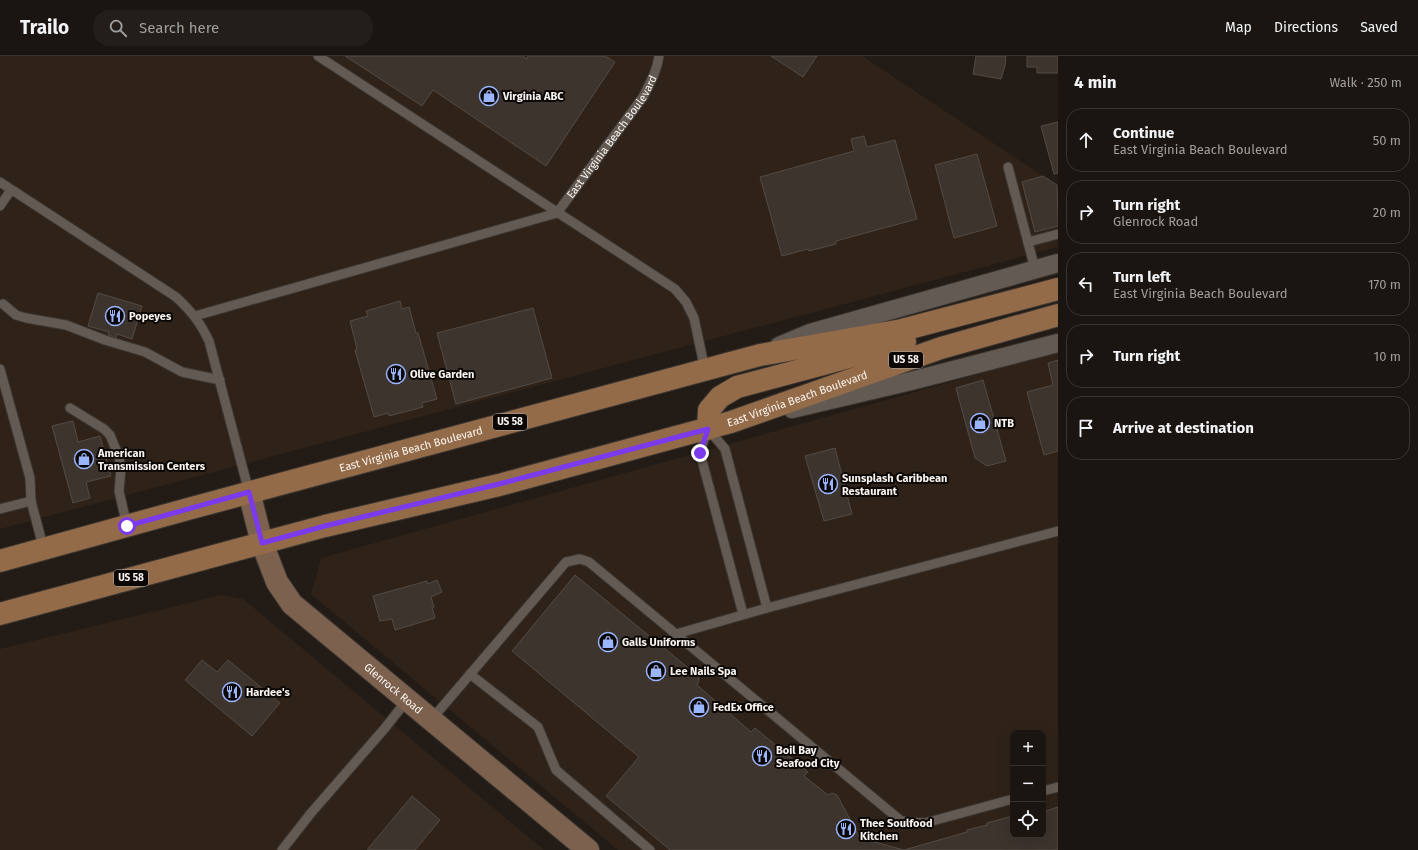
<!DOCTYPE html>
<html lang="en">
<head>
<meta charset="utf-8">
<style>
	body { margin:0; font-family:"Fira Sans",sans-serif; background:#231e19; color:#f1f3f6 }
	.controls { position:absolute; right:12px; bottom:12px; display:grid; overflow:hidden; border-radius:8px; box-shadow:0 4px 16px #0002 }
	.controls button { width:36px; height:36px; display:grid; place-items:center; padding:0; border:0; border-bottom:1px solid #383430; background:#1a1510; color:#f1f3f6; font:20px sans-serif }
	.stop { position:absolute; width:12px; height:12px; margin:-9px; border:3px solid #7c3aed; border-radius:50%; background:#fff }
	.stop.end { background:#7c3aed; border-color:#fff; box-shadow:0 1px 4px #0008 }
	.list { margin:0; padding:0; list-style:none }
	h2 { display:flex; justify-content:space-between; align-items:center; height:52px; margin:0; padding:0 16px; font-size:17px }
	h2 small { font-size:13px; font-weight:400; color:#9f9f9f }
	.list li { display:grid; grid-template-columns:26px 1fr auto; gap:12px; align-items:center; box-sizing:border-box; height:64px; margin:0 8px 8px; padding:0 8px; border:1px solid #383430; border-radius:16px }
	.list b { display:block; font-size:15px; white-space:nowrap }
	.list p { margin:0; font-size:13px; white-space:nowrap; color:#9f9f9f }
	.list em { font-size:13px; font-style:normal; color:#9f9f9f }
	.icon { flex:none; width:22px; height:22px; fill:none; stroke:currentColor; stroke-width:2; stroke-linecap:round; stroke-linejoin:round }
	.map { position:relative; flex:none; width:1058px; height:794px; overflow:hidden }
	header { display:flex; align-items:center; gap:24px; box-sizing:border-box; height:56px; padding:0 20px; background:#1a1510; border-bottom:1px solid #383430 }
	header strong { font-size:19px }
	nav { display:flex; gap:22px; margin-inline-start:auto; font-size:14px }
	.search { width:280px; height:36px; background:#231e19; display:flex; align-items:center; gap:10px; box-sizing:border-box; padding:0 14px; border-radius:16px; color:#9f9f9f; font-size:15px }
	main { display:flex }
	aside { flex:1; background:#1a1510 }
	.map>svg:first-child { display:block }
	.built { fill:#2f2319; fill-rule:evenodd }
	.building { fill:#3d342e; stroke:#544b45 }
	.lines { fill:none; stroke-linecap:round; stroke-linejoin:round }
	.lane-casing { stroke:#3b3632; stroke-width:11 }
	.street-casing { stroke:#3b3632; stroke-width:20 }
	.secondary-casing { stroke:#3b3632; stroke-width:24 }
	.primary-casing { stroke:#3b3632; stroke-width:24 }
	.lane { stroke:#635a53; stroke-width:9 }
	.street { stroke:#635a53; stroke-width:18 }
	.secondary { stroke:#7c624e; stroke-width:22 }
	.primary { stroke:#946b49; stroke-width:22 }
	.route { stroke:#7c3aed; stroke-width:5 }
	.labels { text-anchor:middle; dominant-baseline:central; stroke-width:4; stroke-linejoin:round; paint-order:stroke }
	.shield { fill:#0a0705; stroke:#b1adaa; stroke-width:1 }
	.shield-label { font-size:10px; font-weight:bold; fill:#f9f4f0 }
	.poi-label { font-size:11px; font-weight:bold; fill:#f9f4f0; stroke:#0a0705; text-anchor:start }
	.street-label { font-size:11px; fill:#f9f4f0; stroke:#0a0705 }
</style>
</head>
<body>
<header>
<strong>Trailo</strong>
<div class="search"><svg class="icon" aria-label="search" viewBox="0 0 24 24"><circle cx="10" cy="10" r="6"/><path d="M15 15l6 6"/></svg>Search here</div>
<nav><a>Map</a><a>Directions</a><a>Saved</a></nav>
</header>
<main>
<div class="map">
<svg width="1058" height="794" viewBox="0 0 1058 794">
	<rect width="100%" height="100%" fill="#231c16"/>
	<path class="built" d="M 0,0 L 862,0 L 1052,126 L 1058,145 L 1058,191 L 0,473 Z
		M 1058,296 L 1058,794 L 618,794 L 311,538 L 321,502 ZM 1013,677 L 1043,677 L 1043,779 L 1013,779 Z
		M 221,539 L 243,543 L 544,794 L 0,794 L 0,593 Z"/>
	<path class="building" d="M 345,0 L 523,0 L 527,3 L 528,0 L 605,0 L 615,6 L 546,110 L 433,34 L 422,50 Z
		M 771,0 L 817,0 L 803,21 Z
		M 976,0 L 1006,0 L 1005,10 L 1001,23 L 973,18 Z
		M 1027,0 L 1058,0 L 1058,17 L 1037,17 L 1037,11 L 1027,11 Z
		M 1058,66 L 1058,117 L 1054,118 L 1041,70 Z
		M 864,80 L 867,91 L 895,84 L 917,163 L 836,185 L 836,188 L 809,195 L 808,193 L 782,200 L 760,121 L 854,95 L 851,83 Z
		M 977,98 L 997,170 L 954,182 L 935,109 Z
		M 1043,120 L 1057,129 L 1058,170 L 1035,176 L 1022,126 Z
		M 98,237 L 142,250 L 132,283 L 117,278 L 116,282 L 108,279 L 109,276 L 88,270 Z
		M 400,245 L 402,253 L 409,251 L 416,277 L 418,277 L 437,343 L 422,347 L 423,351 L 389,360 L 388,357 L 374,361 L 355,294 L 357,293 L 350,265 L 368,260 L 366,255 Z
		M 533,252 L 552,322 L 456,348 L 437,277 Z
		M 1058,304 L 1058,395 L 1044,399 L 1027,336 L 1053,329 L 1048,307 Z
		M 983,324 L 1006,405 L 987,410 L 975,402 L 956,332 Z
		M 73,365 L 78,386 L 100,380 L 111,420 L 86,426 L 90,442 L 73,447 L 52,370 Z
		M 835,392 L 852,458 L 824,465 L 805,400 Z
		M 575,519 L 698,620 L 699,624 L 697,629 L 751,676 L 755,672 L 808,716 L 804,720 L 828,739 L 832,737 L 837,739 L 860,782 L 904,794 L 967,776 L 967,774 L 987,769 L 987,767 L 1013,760 L 1013,779 L 1043,779 L 1043,754 L 1046,755 L 1058,751 L 1058,794 L 670,794 L 606,740 L 639,701 L 512,595 Z
		M 437,524 L 442,536 L 431,541 L 434,551 L 432,551 L 435,562 L 395,574 L 392,563 L 380,565 L 373,540 L 427,525 L 428,528 Z
		M 202,604 L 217,616 L 228,604 L 280,647 L 252,680 L 185,624 Z
		M 412,740 L 440,764 L 415,794 L 367,794 Z"/>
	<g class="lines">
		<defs>
			<g id="lane">
				<path d="M 318,0 L 675,233 L 686,246 L 694,262 L 705,314"/>
				<path d="M 1008,111 L 1035,213"/>
				<path d="M 0,126 L 176,241 C 191,255 200,266 209,285 L 249,436"/>
				<path d="M 0,150 L 11,134"/>
				<path id="s1" d="M 557,157 L 643,41 C 650,27 657,15 659,0"/>
				<path d="M 1028,186 L 1058,178"/>
				<path d="M 3,248 L 16,259 L 26,262 L 66,269 L 105,284 L 145,296 L 182,316 L 220,324"/>
				<path d="M 195,260 L 557,157"/>
				<path d="M 0,313 L 30,422 L 31,445 L 0,453"/>
				<path d="M 70,352 L 104,373 L 110,379 L 119,401 L 121,412 L 119,435 L 127,470"/>
				<path d="M 708,373 L 725,393 L 767,552"/>
				<path d="M 707,374 L 700,397 L 743,558"/>
				<path d="M 31,445 L 44,494"/>
				<path d="M 676,578 L 767,552 L 1058,475"/>
				<path d="M 470,618 L 538,671 L 556,714 L 650,794"/>
				<path d="M 431,664 L 566,506 L 580,503 L 589,506 L 900,764 L 907,766 L 925,767 L 1013,743"/>
				<path d="M 1043,735 L 1058,731"/>
				<path d="M 282,794 L 311,757 L 385,672 L 407,644"/>
			</g>
			<path id="street" d="M 779,290 L 810,277 L 1058,207
				M 792,353 L 911,325 L 1058,287"/>
			<g id="secondary">
				<path id="s2" d="M 249,436 L 262,487 L 277,526 L 292,548 L 588,794"/>
			</g>
			<g id="primary">
				<path d="M 708,373 L 709,354 L 720,341 L 737,331 L 905,286"/>
				<path id="s3" d="M 0,505 L 188,453 L 760,299 L 902,274 L 1058,233"/>
				<path id="s4" d="M 0,558 L 325,470 L 499,429 L 731,366 L 941,292 L 1058,259"/>
			</g>
		</defs>
		<use href="#lane" class="lane-casing"/>
		<use href="#street" class="street-casing"/>
		<use href="#secondary" class="secondary-casing"/>
		<use href="#primary" class="primary-casing"/>
		<use href="#lane" class="lane"/>
		<use href="#street" class="street"/>
		<use href="#secondary" class="secondary"/>
		<use href="#primary" class="primary"/>
	</g>
	<g class="lines">
		<path class="route" d="M 127,470 L 249,436 L 262,487 L 325,470 L 499,428 L 708,373 L 700,397"/>
	</g>
	<defs>
		<symbol id="shop-ring" viewBox="-11 -11 22 22"><circle r="9.5" fill="#0a0705" stroke="#9ab5fd" stroke-width="1.5"/><path d="M-5-2.5h2.3a2.7 3.5 0 0 1 5.4 0H5L5.5 6h-11ZM-1.5-2.5h3a1.5 2.3 0 0 0-3 0Z" fill="#9ab5fd"/></symbol>
		<symbol id="restaurant-ring" viewBox="-11 -11 22 22"><circle r="9.5" fill="#0a0705" stroke="#9ab5fd" stroke-width="1.5"/><path d="M-5-6h1v4h1v-4h1v4h1v-4h1v5L-1.5 .5V6h-2V.5L-5-1ZM5-6V6H3V1.5H1.5Q1.5-4 5-6Z" fill="#9ab5fd"/></symbol>
	</defs>
	<g fill-rule="evenodd">
		<use href="#shop-ring" x="478" y="29" width="22" height="22"/>
		<use href="#restaurant-ring" x="104" y="249" width="22" height="22"/>
		<use href="#restaurant-ring" x="385" y="307" width="22" height="22"/>
		<use href="#shop-ring" x="969" y="356" width="22" height="22"/>
		<use href="#shop-ring" x="73" y="392" width="22" height="22"/>
		<use href="#restaurant-ring" x="817" y="417" width="22" height="22"/>
		<use href="#shop-ring" x="597" y="575" width="22" height="22"/>
		<use href="#shop-ring" x="645" y="604" width="22" height="22"/>
		<use href="#restaurant-ring" x="221" y="625" width="22" height="22"/>
		<use href="#shop-ring" x="688" y="640" width="22" height="22"/>
		<use href="#restaurant-ring" x="751" y="689" width="22" height="22"/>
		<use href="#restaurant-ring" x="835" y="762" width="22" height="22"/>
	</g>
	<g class="labels">
		<g class="shield">
			<rect x="889" y="296" width="34" height="16" rx="3"/>
			<rect x="493" y="358" width="34" height="16" rx="3"/>
			<rect x="114" y="514" width="34" height="16" rx="3"/>
		</g>
		<g class="shield-label">
			<text x="906" y="304">US 58</text>
			<text x="510" y="366">US 58</text>
			<text x="131" y="522">US 58</text>
		</g>
		<g class="poi-label">
			<text x="503" y="40">Virginia ABC</text>
			<text x="129" y="260">Popeyes</text>
			<text x="410" y="318">Olive Garden</text>
			<text x="994" y="367">NTB</text>
			<text x="98" y="397">American<tspan x="98" dy="13">Transmission Centers</tspan></text>
			<text x="842" y="422">Sunsplash Caribbean<tspan x="842" dy="13">Restaurant</tspan></text>
			<text x="622" y="586">Galls Uniforms</text>
			<text x="670" y="615">Lee Nails Spa</text>
			<text x="246" y="636">Hardee's</text>
			<text x="713" y="651">FedEx Office</text>
			<text x="776" y="694">Boil Bay<tspan x="776" dy="13">Seafood City</tspan></text>
			<text x="860" y="767">Thee Soulfood<tspan x="860" dy="13">Kitchen</tspan></text>
		</g>
		<g class="street-label">
			<text stroke="none"><textPath href="#s1" startOffset="94">East Virginia Beach Boulevard</textPath></text>
			<text stroke="none"><textPath href="#s4" startOffset="826">East Virginia Beach Boulevard</textPath></text>
			<text stroke="none"><textPath href="#s3" startOffset="426">East Virginia Beach Boulevard</textPath></text>
			<text stroke="none"><textPath href="#s2" startOffset="253">Glenrock Road</textPath></text>
		</g>
	</g>
</svg>
<div class="controls">
<button>+</button>
<button>−</button>
<button><svg class="icon" aria-label="locate" viewBox="0 0 24 24"><circle cx="12" cy="12" r="6"/><path d="M12 2v4M12 18v4M2 12h4M18 12h4"/></svg></button>
</div>
<div class="stop" style="left:127px;top:470px"></div>
<div class="stop end" style="left:700px;top:397px"></div>
</div>
<aside>
<h2>4 min<small>Walk · 250 m</small></h2>
<ul class="list">
<li><svg class="icon" aria-label="ahead" viewBox="0 0 24 24"><path d="M12 20V5M6 11l6-6 6 6"/></svg><div><b>Continue</b><p>East Virginia Beach Boulevard</p></div><em>50 m</em></li>
<li><svg class="icon" aria-label="right" viewBox="0 0 24 24"><path d="M7 20v-9h11M14 6l5 5-5 5"/></svg><div><b>Turn right</b><p>Glenrock Road</p></div><em>20 m</em></li>
<li><svg class="icon" aria-label="left" viewBox="0 0 24 24"><path d="M17 20v-9H6M10 6l-5 5 5 5"/></svg><div><b>Turn left</b><p>East Virginia Beach Boulevard</p></div><em>170 m</em></li>
<li><svg class="icon" aria-label="right" viewBox="0 0 24 24"><path d="M7 20v-9h11M14 6l5 5-5 5"/></svg><div><b>Turn right</b></div><em>10 m</em></li>
<li><svg class="icon" aria-label="arrive" viewBox="0 0 24 24"><path d="M6 21V4h12l-3 4 3 4H6"/></svg><div><b>Arrive at destination</b></div></li>
</ul>
</aside>
</main>
</body>
</html>
